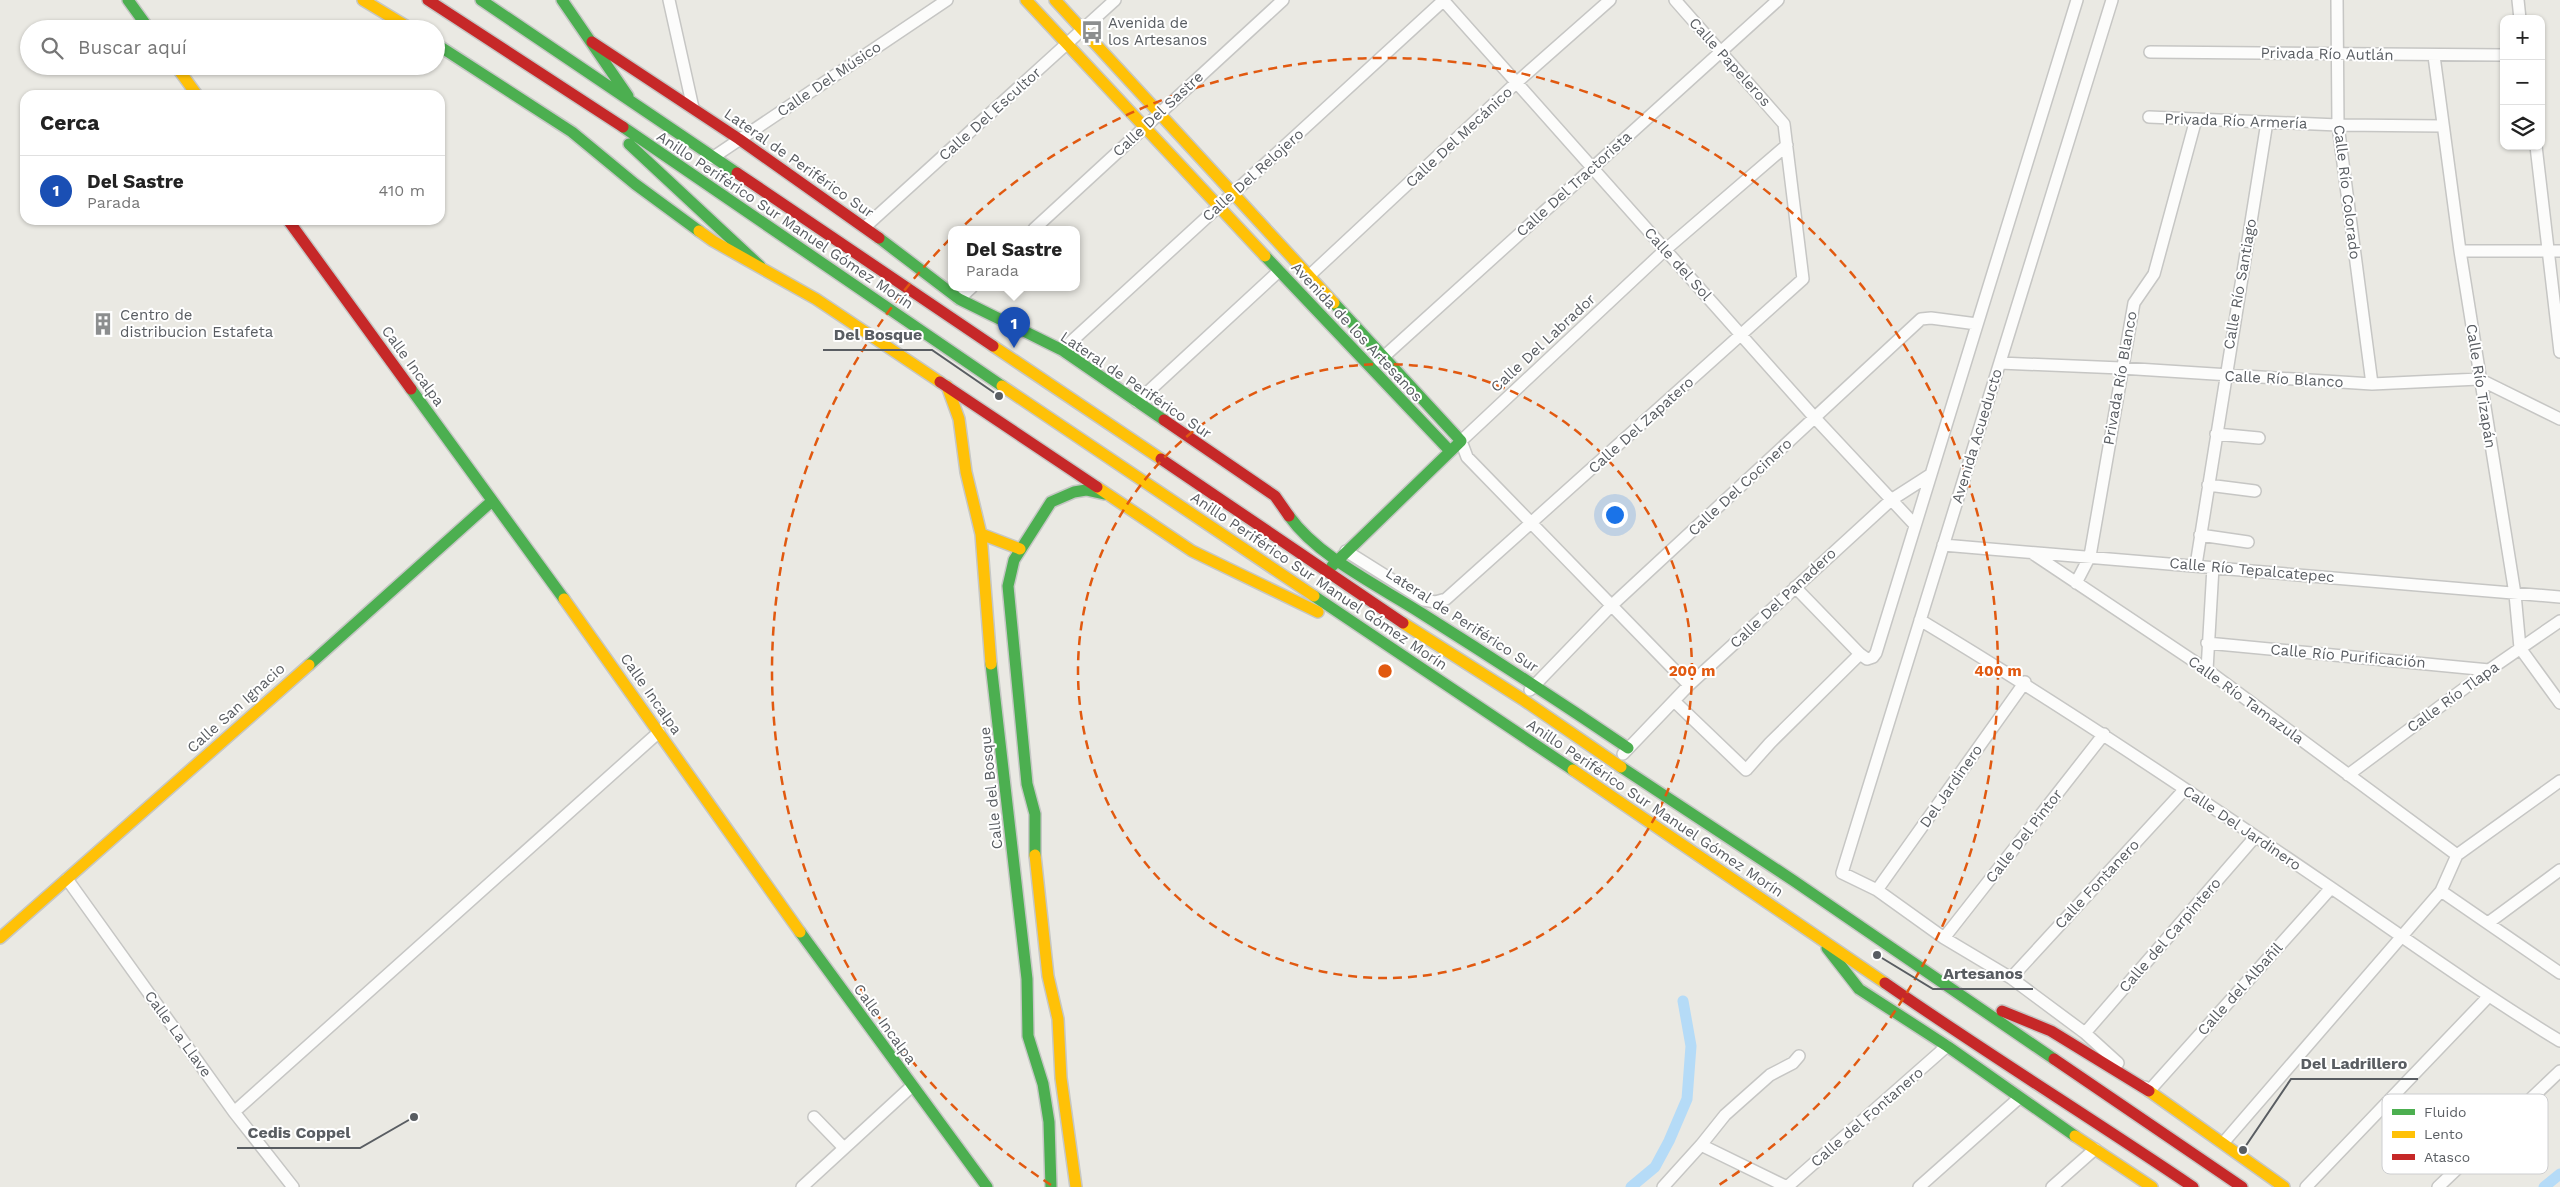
<!DOCTYPE html>
<html lang="es">
<head>
<meta charset="utf-8">
<style>
	body { margin:0; font-family:"Work Sans",sans-serif; background:#f6f6f6; color:#222 }
	.controls { position:absolute; right:15px; top:15px; display:grid; overflow:hidden; border-radius:10px; box-shadow:0 1px 4px #0004 }
	.controls button { width:45px; height:45px; display:grid; place-items:center; padding:0; border:0; border-bottom:1px solid #e0e0e0; background:#fff; color:#222; font:25px sans-serif }
	.you { position:absolute; left:1614px; top:514px; width:18px; height:18px; margin:-12px; border:4px solid #fff; border-radius:50%; background:#1a73e8; box-shadow:0 0 0 8px #1a73e833 }
	.badge { display:grid; place-items:center; width:32px; height:32px; border-radius:50%; background:#b45309; color:#fff; font-size:16px; font-weight:700 }
	.pin { position:absolute; translate:-50% -41px; filter:drop-shadow(0 1px 2px #0008) }
	.pin::after { content:''; position:absolute; top:26px; width:18px; height:15px; background:inherit; clip-path:polygon(0 0,100% 0,50% 100%) }
	.popup { position:absolute; left:948px; top:226px; width:132px; height:65px; box-sizing:border-box; display:grid; place-content:center; border-radius:10px; background:#fff; filter:drop-shadow(0 1px 4px #0005); font-size:16px; white-space:nowrap; color:#767676 }
	.popup b { font-size:19px; color:#222 }
	.popup::after { content:''; position:absolute; left:50%; top:100%; margin-left:-10px; border:10px solid transparent; border-top-color:#fff }
	.list { margin:0; padding:0; list-style:none }
	h2 { display:flex; justify-content:space-between; align-items:center; height:65px; margin:0; padding:0 20px; font-size:21px }
	h2 small { font-size:16px; font-weight:400; color:#767676 }
	.list li { display:grid; grid-template-columns:32px 1fr auto; gap:15px; align-items:center; box-sizing:border-box; height:70px; padding:0 20px; border-top:1px solid #e0e0e0 }
	.list b { display:block; font-size:19px; white-space:nowrap }
	.list p { margin:0; font-size:16px; white-space:nowrap; color:#767676 }
	.list em { font-size:16px; font-style:normal; color:#767676 }
	.icon { flex:none; width:28px; height:28px; fill:none; stroke:currentColor; stroke-width:2; stroke-linecap:round; stroke-linejoin:round }
	.map { position:relative; flex:none; width:2560px; height:1187px; overflow:hidden }
	.search { position:absolute; background:#fff; box-shadow:0 1px 4px #0004; left:20px; top:20px; width:425px; height:55px; display:flex; align-items:center; gap:12px; box-sizing:border-box; padding:0 18px; border-radius:28px; color:#767676; font-size:19px }
	.panel { position:absolute; background:#fff; box-shadow:0 1px 4px #0004; left:20px; top:90px; width:425px; height:135px; border-radius:15px }
	.map>svg:first-child { display:block }
	.lines { fill:none; stroke-linecap:round; stroke-linejoin:round }
	.canal { stroke:#b5dbf7; stroke-width:11 }
	.street-casing { stroke:#c6c6c4; stroke-width:14 }
	.fast-casing { stroke:#c6c7c5; stroke-width:14 }
	.slow-casing { stroke:#c6c7c5; stroke-width:14 }
	.jam-casing { stroke:#c6c7c5; stroke-width:14 }
	.street { stroke:#fcfcfb; stroke-width:11 }
	.fast { stroke:#4caf50; stroke-width:11 }
	.slow { stroke:#ffc107; stroke-width:11 }
	.jam { stroke:#c62828; stroke-width:11 }
	.ring { fill:none; stroke:#e15910; stroke-width:2.5; stroke-dasharray:9 6 }
	.labels { text-anchor:middle; dominant-baseline:central; stroke-width:4; stroke-linejoin:round; paint-order:stroke }
	.poi-label { font-size:15px; fill:#595d62; stroke:#fff; text-anchor:start }
	.street-label { font-size:15px; fill:#595d62; stroke:#fff }
	.key { fill:#fff; stroke:#cdced0; stroke-width:1 }
	.key-label { font-size:14px; fill:#595d62 }
	.centre { fill:#e15910; stroke:#fff; stroke-width:2.5 }
	.ring-label { font-size:15px; text-anchor:middle; font-weight:bold; fill:#e15910; stroke:#fff; stroke-width:4; stroke-linejoin:round; paint-order:stroke }
	.leader { fill:none; stroke:#595d62; stroke-width:2 }
	.callout-dot { fill:#595d62; stroke:#fff; stroke-width:2 }
	.callout-label { font-size:16px; text-anchor:middle; font-weight:bold; fill:#595d62; stroke:#fff; stroke-width:4; stroke-linejoin:round; paint-order:stroke }
</style>
</head>
<body>
<div class="map">
<svg width="2560" height="1187" viewBox="0 0 2560 1187">
	<rect width="100%" height="100%" fill="#eae9e3"/>
	<g class="lines">
		<path class="canal" d="M 1631,1187 L 1655,1167 L 1669,1141 L 1687,1099 L 1691,1046 L 1683,1001
			M 2544,1187 L 2560,1174"/>
		<defs>
			<path id="street" d="M 669,0 L 693,108
				M 1443,0 L 1815,418 L 1915,525
				M 2112,0 L 1842,873 L 1877,890 L 1944,938 L 2011,978 L 2085,1033 L 2118,1063
				M 2337,0 L 2338,125 L 2372,384
				M 2518,0 L 2520,19
				M 2150,52 L 2504,55
				M 2434,56 L 2460,251 L 2515,594 L 2520,648 L 2560,703
				M 2149,117 L 2338,125 L 2443,126
				M 2536,146 L 2560,352
				M 712,158 L 947,0
				M 865,227 L 1115,0
				M 1034,229 L 1283,0
				M 2460,251 L 2560,251
				M 1310,275 L 1516,83 L 1610,0
				M 959,299 L 972,287
				M 1062,350 L 1444,0
				M 1379,361 L 1778,0
				M 2000,363 L 2121,368 L 2372,384 L 2479,379 L 2560,419
				M 1137,402 L 1279,271
				M 2216,434 L 2259,438
				M 2208,485 L 2255,491
				M 2200,535 L 2248,542
				M 1943,545 L 2560,597
				M 1346,551 L 1424,600 L 1435,602 L 1446,599 L 1803,279 L 1784,124 L 1675,0
				M 2032,553 L 2207,670 L 2457,855
				M 2196,565 L 2267,122
				M 2076,583 L 2090,556 L 2134,303 L 2154,274 L 2196,119
				M 1795,587 L 1860,654 L 1867,659 L 1873,657 L 1876,653 L 2077,0
				M 1920,620 C 2060,704 2195,795 2330,887 C 2406,939 2481,993 2560,1041
				M 2207,643 L 2489,670
				M 2207,670 L 2213,567
				M 1689,685 L 1467,457 L 1461,441 L 1665,250 L 1787,145
				M 1530,690 L 1611,606 L 1921,319 L 1931,318 L 1977,324
				M 1674,701 L 1746,770 L 1770,743 L 1860,654
				M 1623,754 L 1689,685 L 1891,500 L 1930,475
				M 2348,775 L 2489,670 L 2560,621
				M 67,879 L 234,1112 L 293,1187
				M 1877,890 L 2025,682
				M 2441,891 L 2560,973
				M 2488,923 L 2560,870
				M 1944,938 L 2104,734
				M 2011,978 L 2184,790
				M 2085,1033 L 2255,837
				M 2145,1087 L 2149,1091 L 2331,888
				M 234,1112 L 659,732
				M 814,1117 L 844,1148
				M 2224,1142 L 2441,891 L 2457,855 L 2560,781
				M 1701,1145 L 1787,1187
				M 802,1187 L 912,1086
				M 1663,1187 L 1701,1145 L 1725,1115 L 1770,1075 L 1793,1063 L 1799,1056
				M 1787,1187 L 1947,1046
				M 1919,1187 L 2019,1098
				M 2052,1187 L 2095,1149
				M 2306,1187 L 2488,997
				M 2438,1187 L 2560,1071"/>
			<path id="fast" d="M 128,0 L 149,29
				M 481,0 L 737,173
				M 562,0 L 628,96
				M 436,44 L 572,132 L 635,184 L 699,231
				M 623,127 L 1002,386
				M 629,144 L 760,266
				M 879,238 L 959,299 L 1062,350 L 1164,420
				M 1265,256 L 1450,451
				M 411,389 L 564,599
				M 1289,516 C 1318,557 1379,586 1421,613 C 1491,657 1560,702 1628,748
				M 1332,566 L 1461,441 L 1334,303
				M 1314,596 L 1573,770
				M 991,664 L 1027,979 L 1028,1036 L 1043,1084 L 1049,1122 L 1051,1187
				M 309,665 L 492,501
				M 1621,767 L 1794,881 L 2054,1059
				M 1035,855 L 1035,814 L 1027,784 L 1008,586 L 1014,560 L 1051,502 L 1074,492 L 1086,490 L 1104,494
				M 800,932 L 987,1187
				M 1827,948 L 1859,989 L 1947,1046 L 2075,1136"/>
			<path id="slow" d="M 363,0 L 411,29
				M 1026,0 L 1265,256
				M 1055,0 L 1334,303
				M 176,66 L 197,95
				M 699,231 L 713,241 L 816,299 L 940,382
				M 993,346 L 1161,459
				M 947,386 L 959,419 L 966,472 L 981,534 L 991,664
				M 1002,386 L 1314,596
				M 1097,487 L 1192,551
				M 981,534 L 1020,549
				M 1192,551 L 1318,612
				M 564,599 L 800,932
				M 1403,623 L 1522,699 L 1621,767
				M 1573,770 L 1885,983
				M 1035,855 L 1048,976 L 1058,1019 L 1061,1078 L 1076,1187
				M 0,938 L 309,665
				M 2149,1091 L 2284,1187
				M 2075,1136 L 2152,1187"/>
			<path id="jam" d="M 428,0 L 623,127
				M 592,42 L 739,139 L 879,238
				M 737,173 L 993,346
				M 288,220 L 411,389
				M 940,382 L 1097,487
				M 1164,420 L 1275,496 L 1289,516
				M 1161,459 L 1403,623
				M 1885,983 C 1986,1053 2091,1118 2193,1187
				M 2002,1011 L 2051,1031 L 2149,1091
				M 2054,1059 L 2242,1187"/>
		</defs>
		<use href="#street" class="street-casing"/>
		<use href="#fast" class="fast-casing"/>
		<use href="#slow" class="slow-casing"/>
		<use href="#jam" class="jam-casing"/>
		<use href="#street" class="street"/>
		<use href="#fast" class="fast"/>
		<use href="#slow" class="slow"/>
		<use href="#jam" class="jam"/>
	</g>
	<g class="ring">
		<circle cx="1385" cy="671" r="307"/>
		<path d="M1051 1185A613 613 0 1 1 1719 1185"/>
	</g>
	<defs>
		<symbol id="bus-bare" viewBox="-9 -9 18 18"><path d="M-5-6H5V4H4V6H2V4H-2V6H-4V4H-5ZM-3.5-4V0h7V-4ZM-3.5 1.2v1.5H-2V1.2ZM2 1.2v1.5H3.5V1.2Z" fill="#8c8e8f" stroke="#fff" stroke-width="2.5" paint-order="stroke"/></symbol>
		<symbol id="building-bare" viewBox="-9 -9 18 18"><path d="M-4-6H4V6H1V3H-1V6H-4ZM-2.5-4.3h1.7v1.8h-1.7ZM.8-4.3h1.7v1.8H.8ZM-2.5-1h1.7V.8h-1.7ZM.8-1h1.7V.8H.8Z" fill="#8c8e8f" stroke="#fff" stroke-width="2.5" paint-order="stroke"/></symbol>
	</defs>
	<g fill-rule="evenodd">
		<use href="#bus-bare" x="1076" y="16" width="32" height="32"/>
		<use href="#building-bare" x="87" y="308" width="32" height="32"/>
	</g>
	<g class="labels">
		<g class="poi-label">
			<text x="1108" y="23">Avenida de<tspan x="1108" dy="17">los Artesanos</tspan></text>
			<text x="120" y="315">Centro de<tspan x="120" dy="17">distribucion Estafeta</tspan></text>
		</g>
		<g class="street-label">
			<text transform="translate(2327 54) rotate(1)">Privada Río Autlán</text>
			<text transform="translate(1730 62) rotate(48)">Calle Papeleros</text>
			<text transform="translate(829 79) rotate(-34)">Calle Del Músico</text>
			<text transform="translate(990 114) rotate(-42)">Calle Del Escultor</text>
			<text transform="translate(1158 114) rotate(-43)">Calle Del Sastre</text>
			<text transform="translate(2236 121) rotate(2)">Privada Río Armería</text>
			<text transform="translate(1459 137) rotate(-43)">Calle Del Mecánico</text>
			<text transform="translate(799 163) rotate(35)">Lateral de Periférico Sur</text>
			<text transform="translate(1253 175) rotate(-42)">Calle Del Relojero</text>
			<text transform="translate(1574 184) rotate(-42)">Calle Del Tractorista</text>
			<text transform="translate(2347 192) rotate(83)">Calle Río Colorado</text>
			<text transform="translate(785 220) rotate(34)">Anillo Periférico Sur Manuel Gómez Morín</text>
			<text transform="translate(1678 264) rotate(48)">Calle del Sol</text>
			<text transform="translate(2240 284) rotate(-80)">Calle Río Santiago</text>
			<text transform="translate(1357 332) rotate(47)">Avenida de los Artesanos</text>
			<text transform="translate(1543 343) rotate(-43)">Calle Del Labrador</text>
			<text transform="translate(413 366) rotate(54)">Calle Incalpa</text>
			<text transform="translate(2120 378) rotate(-80)">Privada Río Blanco</text>
			<text transform="translate(2284 379) rotate(3)">Calle Río Blanco</text>
			<text transform="translate(1136 385) rotate(34)">Lateral de Periférico Sur</text>
			<text transform="translate(2481 386) rotate(81)">Calle Río Tizapán</text>
			<text transform="translate(1641 425) rotate(-42)">Calle Del Zapatero</text>
			<text transform="translate(1977 436) rotate(-73)">Avenida Acueducto</text>
			<text transform="translate(1740 487) rotate(-43)">Calle Del Cocinero</text>
			<text transform="translate(2252 570) rotate(5)">Calle Río Tepalcatepec</text>
			<text transform="translate(1319 581) rotate(34)">Anillo Periférico Sur Manuel Gómez Morín</text>
			<text transform="translate(1783 598) rotate(-43)">Calle Del Panadero</text>
			<text transform="translate(1462 620) rotate(33)">Lateral de Periférico Sur</text>
			<text transform="translate(2348 656) rotate(5)">Calle Río Purificación</text>
			<text transform="translate(651 694) rotate(55)">Calle Incalpa</text>
			<text transform="translate(2453 697) rotate(-36)">Calle Río Tlapa</text>
			<text transform="translate(2246 700) rotate(36)">Calle Río Tamazula</text>
			<text transform="translate(236 708) rotate(-42)">Calle San Ignacio</text>
			<text transform="translate(1951 786) rotate(-55)">Del Jardinero</text>
			<text transform="translate(991 788) rotate(-96)">Calle del Bosque</text>
			<text transform="translate(1655 808) rotate(34)">Anillo Periférico Sur Manuel Gómez Morín</text>
			<text transform="translate(2242 828) rotate(34)">Calle Del Jardinero</text>
			<text transform="translate(2024 836) rotate(-52)">Calle Del Pintor</text>
			<text transform="translate(2097 884) rotate(-47)">Calle Fontanero</text>
			<text transform="translate(2170 935) rotate(-49)">Calle del Carpintero</text>
			<text transform="translate(2240 989) rotate(-48)">Calle del Albañil</text>
			<text transform="translate(885 1024) rotate(54)">Calle Incalpa</text>
			<text transform="translate(178 1034) rotate(54)">Calle La Llave</text>
			<text transform="translate(1867 1117) rotate(-41)">Calle del Fontanero</text>
		</g>
	</g>
	<rect x="2382" y="1094" width="166" height="80" rx="8" class="key"/>
	<rect x="2392" y="1109" width="23" height="6" fill="#4caf50"/>
	<rect x="2392" y="1131" width="23" height="7" fill="#ffc107"/>
	<rect x="2392" y="1154" width="23" height="6" fill="#c62828"/>
	<g class="key-label">
		<text x="2424" y="1117">Fluido</text>
		<text x="2424" y="1139">Lento</text>
		<text x="2424" y="1162">Atasco</text>
	</g>
	<circle cx="1385" cy="671" r="8" class="centre"/>
	<g class="ring-label">
		<text x="1692" y="676">200 m</text>
		<text x="1998" y="676">400 m</text>
	</g>
	<path class="leader" d="M999 396L932 350H823M1877 955L1933 989H2033M2243 1150L2291 1079H2418M414 1117L360 1148H237"/>
	<g class="callout-dot">
		<circle cx="999" cy="396" r="5"/>
		<circle cx="1877" cy="955" r="5"/>
		<circle cx="2243" cy="1150" r="5"/>
		<circle cx="414" cy="1117" r="5"/>
	</g>
	<g class="callout-label">
		<text x="878" y="340">Del Bosque</text>
		<text x="1983" y="979">Artesanos</text>
		<text x="2354" y="1069">Del Ladrillero</text>
		<text x="299" y="1138">Cedis Coppel</text>
	</g>
</svg>
<div class="controls">
<button>+</button>
<button>−</button>
<button><svg class="icon" aria-label="layers" viewBox="0 0 24 24"><path d="M12 4l9 5-9 5-9-5zM3 14l9 5 9-5"/></svg></button>
</div>
<div class="you"></div>
<div class="pin badge" style="left:1014px;top:348px;background:#1a4fb4">1</div>
<div class="popup"><b>Del Sastre</b>Parada</div>
<div class="search"><svg class="icon" aria-label="search" viewBox="0 0 24 24"><circle cx="10" cy="10" r="6"/><path d="M15 15l6 6"/></svg>Buscar aquí</div>
<section class="panel">
<h2>Cerca<small></small></h2>
<ul class="list">
<li><span class="badge" style="background:#1a4fb4">1</span><div><b>Del Sastre</b><p>Parada</p></div><em>410 m</em></li>
</ul>
</section>
</div>
</body>
</html>
